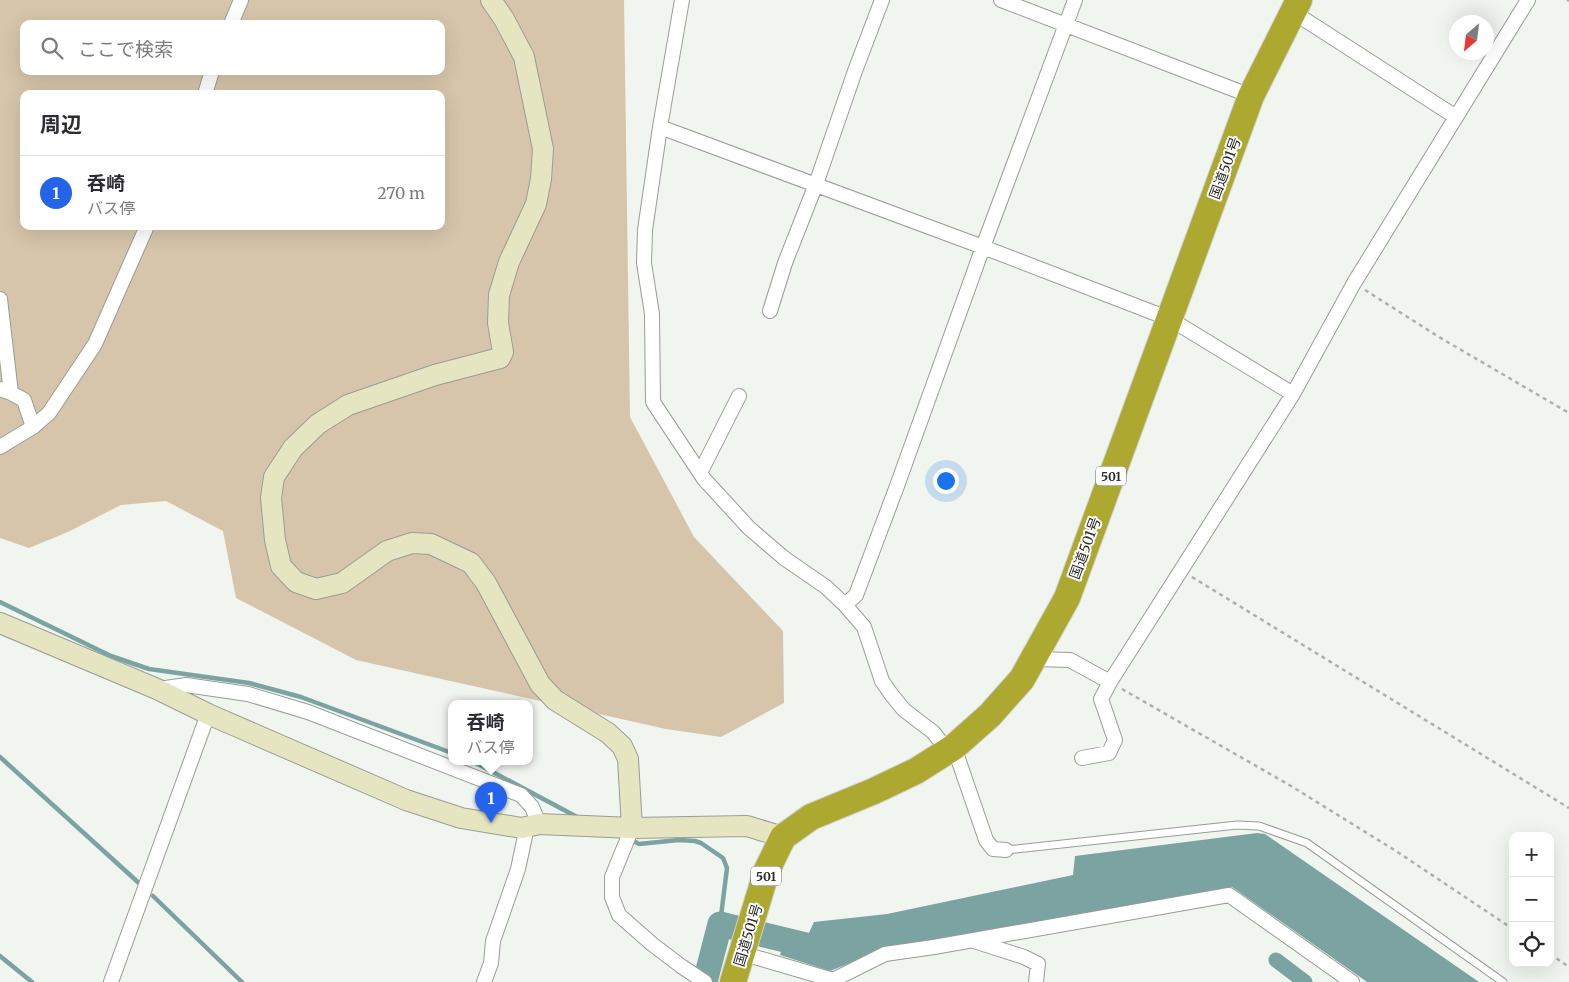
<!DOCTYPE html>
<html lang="ja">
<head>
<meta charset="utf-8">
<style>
	body { margin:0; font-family:Merriweather,"Noto Sans JP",serif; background:#f7f7f7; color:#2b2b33 }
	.controls { position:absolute; right:15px; bottom:15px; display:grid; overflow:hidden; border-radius:10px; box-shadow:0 5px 20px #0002 }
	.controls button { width:45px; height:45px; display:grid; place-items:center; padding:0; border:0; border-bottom:1px solid #e1e1e2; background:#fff; color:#2b2b33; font:25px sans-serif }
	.compass { position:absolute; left:1449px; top:15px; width:45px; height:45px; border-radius:50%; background:#fff; box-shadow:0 5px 20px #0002; rotate:208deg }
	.you { position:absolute; left:945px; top:480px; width:18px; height:18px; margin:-12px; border:4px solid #fff; border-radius:50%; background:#1a73e8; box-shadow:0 0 0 8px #1a73e833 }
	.badge { display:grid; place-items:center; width:32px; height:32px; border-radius:50%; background:#2563eb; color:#fff; font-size:16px; font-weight:700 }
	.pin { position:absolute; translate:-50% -41px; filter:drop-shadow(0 1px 2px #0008) }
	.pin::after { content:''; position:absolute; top:26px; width:18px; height:15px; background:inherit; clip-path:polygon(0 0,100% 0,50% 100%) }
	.popup { position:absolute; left:448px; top:700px; width:85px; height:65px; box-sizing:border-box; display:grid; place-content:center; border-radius:10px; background:#fff; filter:drop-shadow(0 1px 4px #0005); font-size:16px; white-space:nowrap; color:#7c7c81 }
	.popup b { font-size:19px; color:#2b2b33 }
	.popup::after { content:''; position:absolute; left:50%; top:100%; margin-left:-10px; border:10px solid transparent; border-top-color:#fff }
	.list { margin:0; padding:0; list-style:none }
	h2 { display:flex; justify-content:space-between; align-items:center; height:65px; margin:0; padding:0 20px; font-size:21px }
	h2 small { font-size:16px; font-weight:400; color:#7c7c81 }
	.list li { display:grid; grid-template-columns:32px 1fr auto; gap:15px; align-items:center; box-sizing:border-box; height:75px; padding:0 20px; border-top:1px solid #e1e1e2 }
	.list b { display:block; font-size:19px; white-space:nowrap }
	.list p { margin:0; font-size:16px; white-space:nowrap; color:#7c7c81 }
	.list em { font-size:16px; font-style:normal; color:#7c7c81 }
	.icon { flex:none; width:28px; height:28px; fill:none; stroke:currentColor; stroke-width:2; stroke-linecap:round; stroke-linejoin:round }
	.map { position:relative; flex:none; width:1569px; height:982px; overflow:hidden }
	.search { position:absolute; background:#fff; box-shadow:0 5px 20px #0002; left:20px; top:20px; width:425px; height:55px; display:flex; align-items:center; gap:12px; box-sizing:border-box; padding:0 18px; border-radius:10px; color:#7c7c81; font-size:19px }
	.panel { position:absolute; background:#fff; box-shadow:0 5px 20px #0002; left:20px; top:90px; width:425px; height:140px; border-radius:10px }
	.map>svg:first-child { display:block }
	.green { fill:#d6c5aa; fill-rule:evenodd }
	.water { fill:#7ba3a2 }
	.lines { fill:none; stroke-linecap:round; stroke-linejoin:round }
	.stream { stroke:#7ba3a2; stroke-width:4.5 }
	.canal { stroke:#7ba3a2; stroke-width:15 }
	.river { stroke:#7ba3a2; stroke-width:25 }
	.lane-casing { stroke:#999c97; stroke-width:9 }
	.street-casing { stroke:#999c97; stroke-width:16 }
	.secondary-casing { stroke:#999c97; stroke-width:22 }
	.highway-casing { stroke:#d0d0d0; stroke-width:28 }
	.path { stroke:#adb0ab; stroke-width:2.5; stroke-dasharray:4 4; stroke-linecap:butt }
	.lane { stroke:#fff; stroke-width:7 }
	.street { stroke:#fff; stroke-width:14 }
	.secondary { stroke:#e6e5c1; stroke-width:20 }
	.highway { stroke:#ada82f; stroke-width:26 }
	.labels { text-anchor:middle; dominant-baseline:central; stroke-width:4; stroke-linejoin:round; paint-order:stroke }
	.shield { fill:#fff; stroke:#6a6b69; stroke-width:1 }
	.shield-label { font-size:12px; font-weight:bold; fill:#2a2b29 }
	.street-label { font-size:14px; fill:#2a2b29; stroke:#fff }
</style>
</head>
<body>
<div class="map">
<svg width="1569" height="982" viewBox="0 0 1569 982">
	<rect width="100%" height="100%" fill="#f1f5ef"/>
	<path class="green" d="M 0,0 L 624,0 L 630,417 L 694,537 L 783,631 L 784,703 L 721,737 L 666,729 L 356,660 L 236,598 L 223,531 L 166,501 L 121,505 L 68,532 L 29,548 L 0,538 ZM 24,24 L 441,24 L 441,71 L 24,71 ZM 24,94 L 441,94 L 441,226 L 24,226 Z"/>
	<path class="water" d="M 1257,833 L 1265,834 L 1479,982 L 1367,982 L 1232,887 L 1015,931 L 890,947 L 830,971 L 780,955 L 787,932 L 807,937 L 814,922 L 887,914 L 1073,875 L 1075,856 Z"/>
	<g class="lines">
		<path class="stream" d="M 0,602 L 111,656 L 149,669 L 249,683 L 301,697 L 452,753
			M 0,757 L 140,884
			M 474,762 L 579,818
			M 630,839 L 639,844 L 679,840 L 695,841 L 701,843 L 723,858 L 727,868 L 720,924
			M 153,896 L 242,982
			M 0,956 L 32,982"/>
		<path class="canal" d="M 1276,960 L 1305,982"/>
		<path class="river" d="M 705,982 L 720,924 L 818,948"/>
		<defs>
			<path id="lane" d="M 1006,850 L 1237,825 L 1259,826 L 1307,843 L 1503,982"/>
			<path id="street" d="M 682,0 L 660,127 L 645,230 L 644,263 L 652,314 L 653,402 L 704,479 L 749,528 L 784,558 L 826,587 L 845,605 L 864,627 L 882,681 L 891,694 L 904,710 L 933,732 L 948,751
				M 1001,0 L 1251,96
				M 1293,12 L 1456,117
				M 231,24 L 241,0
				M 205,94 L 212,71
				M 660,127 L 983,247 L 1170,319 L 1293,394
				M 0,299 L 11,393 L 0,389
				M 770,311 L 785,263 L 816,184 L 855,71 L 882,0
				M 11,393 L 24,400 L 33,427
				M 0,447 L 33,427 L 49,413 L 95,344 L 147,226
				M 700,473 L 739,396
				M 845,605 L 856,595 L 897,486 L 983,247 L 1075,0
				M 1035,659 L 1070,660 L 1110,682 L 1293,394 L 1354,283 L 1528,0
				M 159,689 L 186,685 L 248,694 L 308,712 L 521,795 L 532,807 L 539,824
				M 954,747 L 986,840 L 993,849 L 1006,850
				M 1082,758 L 1109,753 L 1115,740 L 1101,699 L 1110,682
				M 632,828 L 612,877 L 612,897 L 619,915 L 652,944 L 681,966 L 705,982
				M 974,941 L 1024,957 L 1038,964 L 1036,982
				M 741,953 L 833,980 L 885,954 L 934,947 L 1229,895 L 1352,982
				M 111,982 L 208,714
				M 484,982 L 491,963 L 493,941 L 518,869 L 527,827"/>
			<path id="secondary" d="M 491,0 L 504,19 L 524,57 L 543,149 L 541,179 L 536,204 L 509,262 L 499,295 L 498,323 L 503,352 L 500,358 L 435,375 L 348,405 L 318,424 L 293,448 L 274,477 L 271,498 L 275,540 L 281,566 L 296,582 L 316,589 L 342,583 L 387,551 L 412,543 L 431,544 L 471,563 L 486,583 L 540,684 L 555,700 L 608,733 L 622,746 L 628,759 L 632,828
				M 0,623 L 157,689 L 208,714 L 406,800 L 461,818 L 522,828 L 539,824 L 632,828 L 747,826 L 783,837"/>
			<path id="highway" d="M 733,982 L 767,870 L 783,837 L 811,817 L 874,791 L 916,771 L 954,747 L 990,715 L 1022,679 L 1067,598 L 1251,96 L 1299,0"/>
		</defs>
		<use href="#lane" class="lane-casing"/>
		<use href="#street" class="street-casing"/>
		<use href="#secondary" class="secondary-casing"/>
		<use href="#highway" class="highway-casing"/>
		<path class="path" d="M 1567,0 L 1569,1
			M 1365,290 L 1439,337 L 1569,413
			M 1192,577 L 1569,808
			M 1122,689 L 1291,786 L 1396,851 L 1513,929
			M 1550,954 L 1569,967"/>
		<use href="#lane" class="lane"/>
		<use href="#street" class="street"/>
		<use href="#secondary" class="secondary"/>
		<use href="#highway" class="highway"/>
	</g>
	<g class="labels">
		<g class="shield">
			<rect x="1096" y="466.5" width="30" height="19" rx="4"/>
			<rect x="751" y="866.5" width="30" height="19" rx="4"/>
		</g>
		<g class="shield-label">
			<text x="1111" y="476">501</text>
			<text x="766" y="876">501</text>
		</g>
		<g class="street-label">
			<text transform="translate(1225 168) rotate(-70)">国道501号</text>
			<text transform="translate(1085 548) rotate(-70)">国道501号</text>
			<text transform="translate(748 935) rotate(-73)">国道501号</text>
		</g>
	</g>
</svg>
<div class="controls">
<button>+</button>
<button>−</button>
<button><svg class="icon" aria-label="locate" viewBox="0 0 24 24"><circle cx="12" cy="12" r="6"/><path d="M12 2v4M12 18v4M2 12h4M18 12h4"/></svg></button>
</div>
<svg class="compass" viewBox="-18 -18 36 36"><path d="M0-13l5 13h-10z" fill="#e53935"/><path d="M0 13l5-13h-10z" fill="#7c7c81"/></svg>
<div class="you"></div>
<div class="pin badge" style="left:491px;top:823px">1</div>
<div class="popup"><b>呑崎</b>バス停</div>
<div class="search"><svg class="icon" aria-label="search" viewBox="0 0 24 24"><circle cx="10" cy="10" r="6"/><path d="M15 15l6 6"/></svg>ここで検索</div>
<section class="panel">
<h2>周辺<small></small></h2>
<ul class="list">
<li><span class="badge">1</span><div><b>呑崎</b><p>バス停</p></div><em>270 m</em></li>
</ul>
</section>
</div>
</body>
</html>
